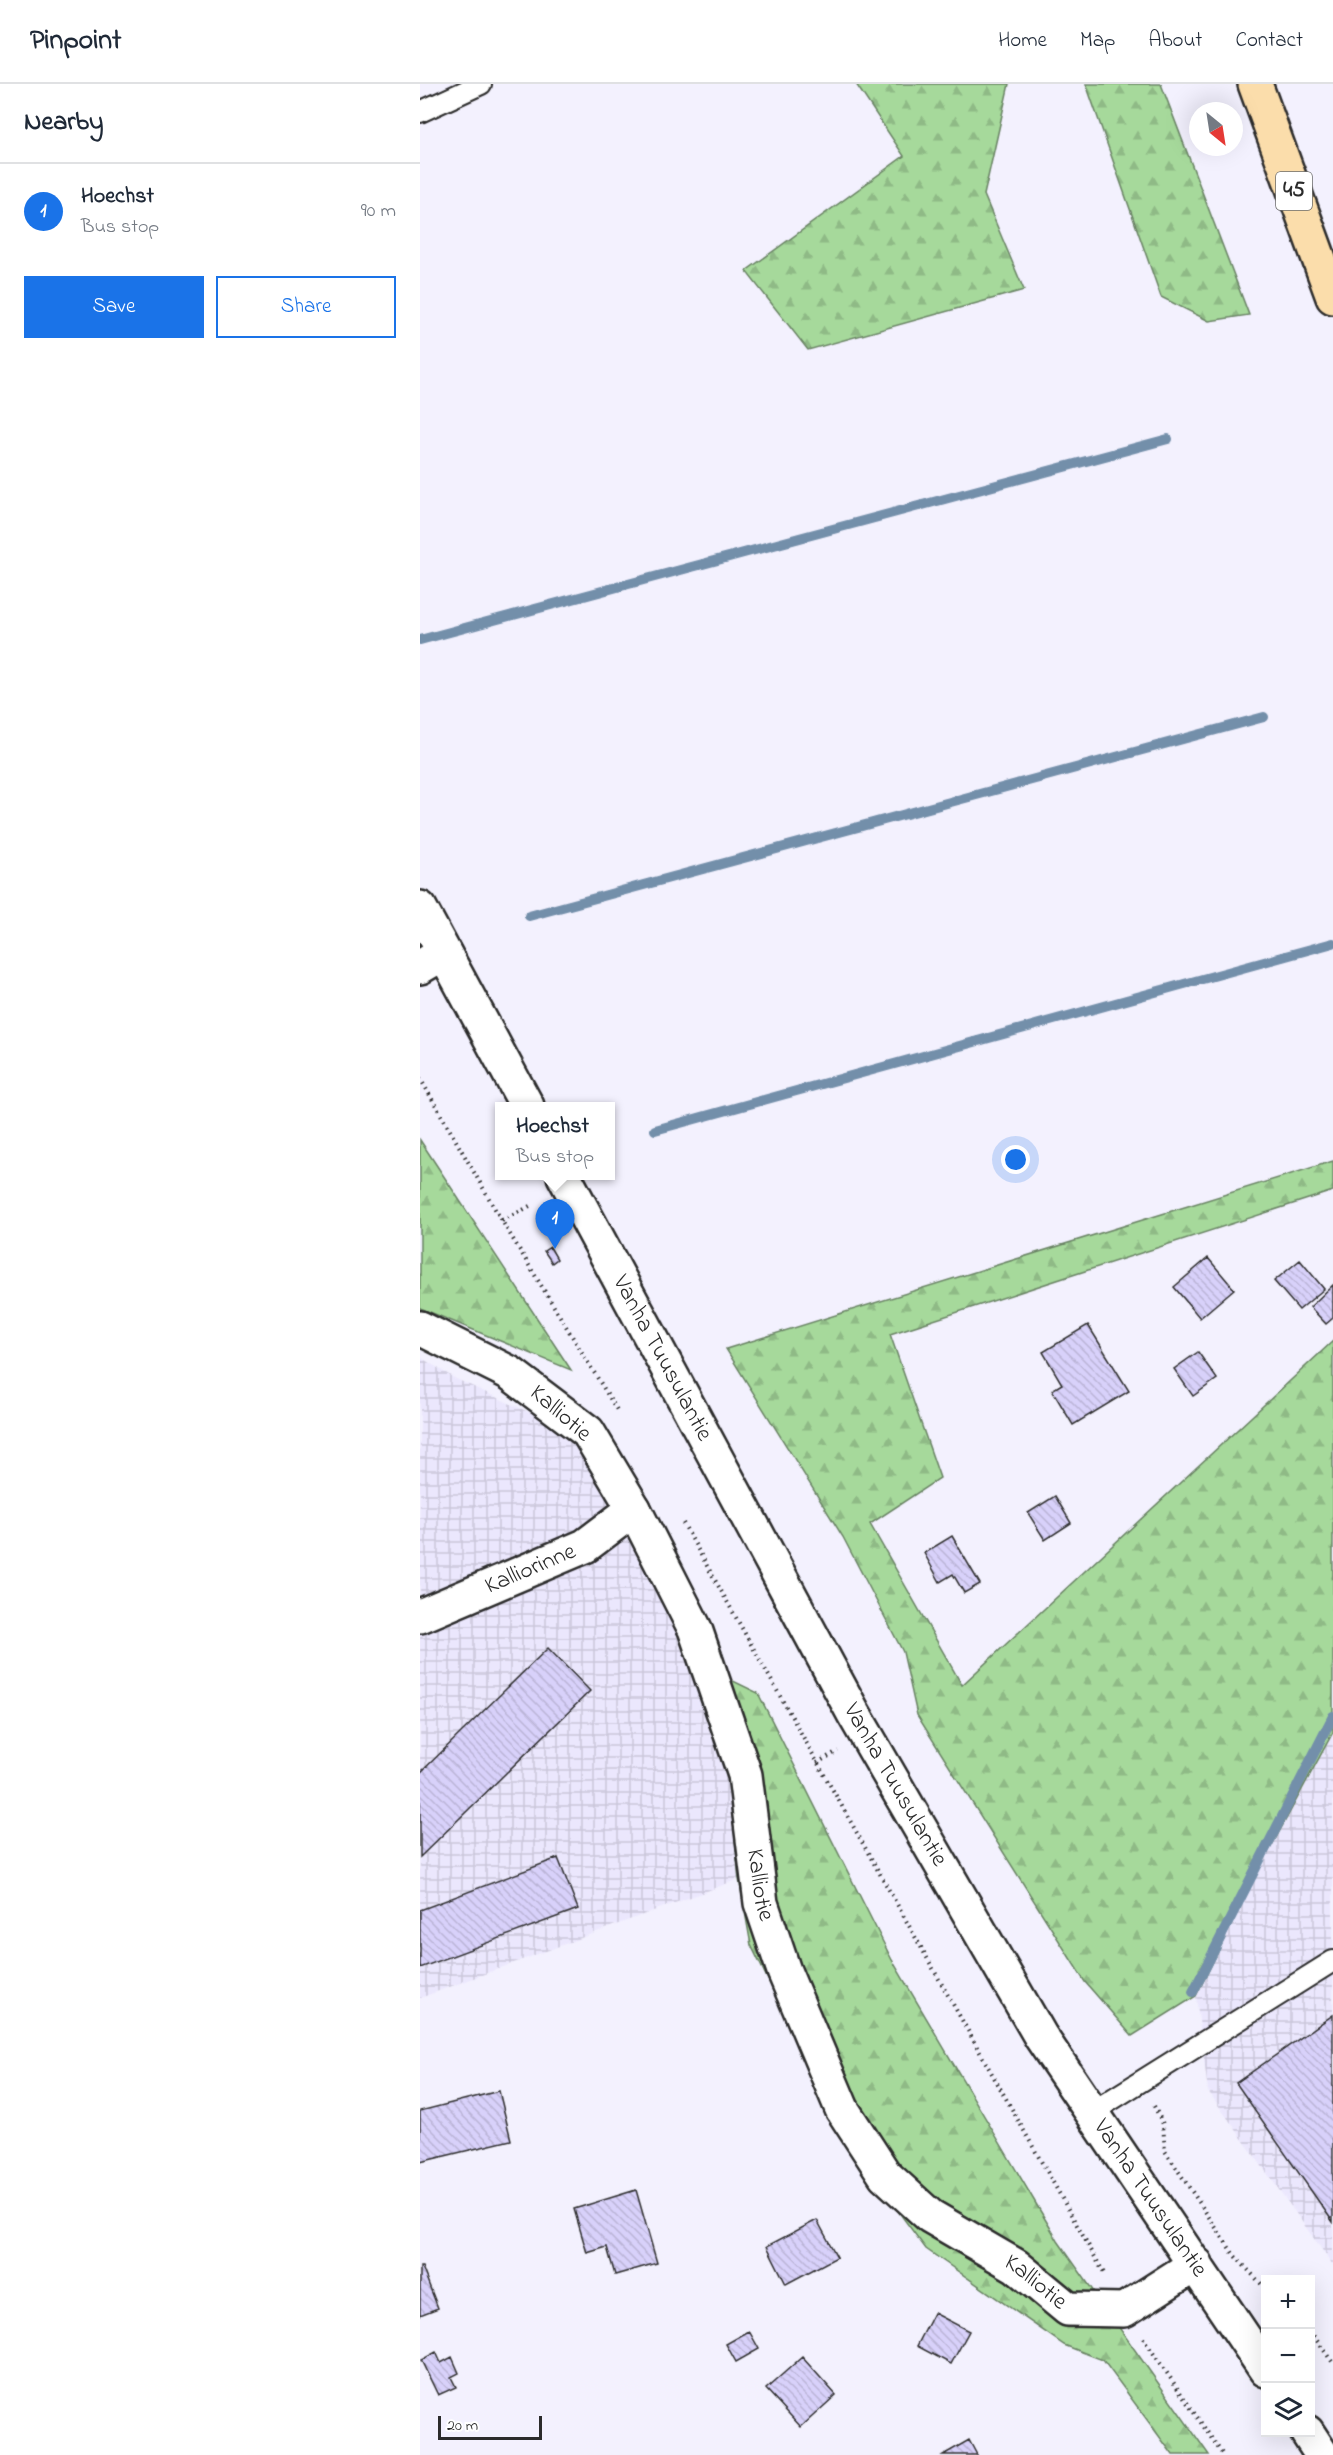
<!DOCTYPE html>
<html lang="en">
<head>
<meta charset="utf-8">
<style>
	body { margin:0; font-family:"Indie Flower",sans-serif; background:#f2f2f3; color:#1f2937 }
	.controls { position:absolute; right:18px; bottom:18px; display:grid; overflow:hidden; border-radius:0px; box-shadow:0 6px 24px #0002 }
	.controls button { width:54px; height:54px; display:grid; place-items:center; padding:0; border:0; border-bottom:2px solid #e0e1e3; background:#fff; color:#1f2937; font:30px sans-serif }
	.compass { position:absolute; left:769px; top:18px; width:54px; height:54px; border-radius:50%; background:#fff; box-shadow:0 6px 24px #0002; rotate:150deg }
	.scale { position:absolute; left:18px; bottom:15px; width:104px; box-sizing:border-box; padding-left:6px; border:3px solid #2b2b2b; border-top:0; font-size:16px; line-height:21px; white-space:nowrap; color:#2b2b2b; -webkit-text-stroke:4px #fff; paint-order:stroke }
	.you { position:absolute; left:596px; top:1076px; width:21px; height:21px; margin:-15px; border:4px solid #fff; border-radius:50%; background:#1a73e8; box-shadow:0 0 0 9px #1a73e833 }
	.badge { display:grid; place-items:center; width:39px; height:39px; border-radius:50%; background:#1a73e8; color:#fff; font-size:20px; font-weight:700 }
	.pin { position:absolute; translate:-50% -50px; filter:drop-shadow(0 2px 3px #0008) }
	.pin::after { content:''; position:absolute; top:32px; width:21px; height:18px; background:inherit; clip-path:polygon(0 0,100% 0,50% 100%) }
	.popup { position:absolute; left:75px; top:1018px; width:120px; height:78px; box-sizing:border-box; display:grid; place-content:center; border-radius:0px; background:#fff; filter:drop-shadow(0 2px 4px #0005); font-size:20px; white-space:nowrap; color:#747a83 }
	.popup b { font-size:22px; color:#1f2937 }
	.popup::after { content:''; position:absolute; left:50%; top:100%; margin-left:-12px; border:12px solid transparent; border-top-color:#fff }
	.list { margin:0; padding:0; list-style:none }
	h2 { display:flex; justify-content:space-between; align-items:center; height:78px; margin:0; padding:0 24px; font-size:26px }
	h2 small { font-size:20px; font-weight:400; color:#747a83 }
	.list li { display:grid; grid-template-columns:39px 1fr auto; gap:18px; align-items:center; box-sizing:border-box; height:96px; padding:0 24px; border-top:2px solid #e0e1e3 }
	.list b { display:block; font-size:22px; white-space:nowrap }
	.list p { margin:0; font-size:20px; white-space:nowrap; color:#747a83 }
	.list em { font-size:20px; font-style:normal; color:#747a83 }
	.actions { display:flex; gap:12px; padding:18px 24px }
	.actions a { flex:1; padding:14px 0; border:2px solid #1a73e8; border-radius:0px; text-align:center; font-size:21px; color:#1a73e8 }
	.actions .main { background:#1a73e8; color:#fff }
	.icon { flex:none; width:33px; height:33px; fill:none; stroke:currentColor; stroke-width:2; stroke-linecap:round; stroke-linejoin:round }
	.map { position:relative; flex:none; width:913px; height:2371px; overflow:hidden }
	header { display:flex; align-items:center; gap:36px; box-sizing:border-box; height:84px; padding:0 30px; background:#fff; border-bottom:2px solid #e0e1e3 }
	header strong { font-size:28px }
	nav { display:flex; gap:33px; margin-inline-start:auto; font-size:21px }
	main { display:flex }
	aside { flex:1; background:#fff }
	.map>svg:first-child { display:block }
	.industrial { fill:url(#industrial-grid) }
	.forest { fill:url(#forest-firs); stroke:#688263; stroke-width:1.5 }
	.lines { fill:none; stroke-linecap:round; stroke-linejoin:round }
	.stream { stroke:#738faa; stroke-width:10 }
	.building { fill:url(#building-back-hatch); stroke:#2b2b2b; stroke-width:1.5 }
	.lane-casing { stroke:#2b2b2b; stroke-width:24 }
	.street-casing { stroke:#2b2b2b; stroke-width:38 }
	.secondary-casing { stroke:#2b2b2b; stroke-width:38 }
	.highway-casing { stroke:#2b2b2b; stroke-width:38 }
	.path { stroke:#2b2b2b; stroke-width:4; stroke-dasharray:1.5 4.5; stroke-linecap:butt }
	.lane { stroke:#fff; stroke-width:20 }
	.street { stroke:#fff; stroke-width:33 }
	.secondary { stroke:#fff; stroke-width:33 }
	.highway { stroke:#fbddab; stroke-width:33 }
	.labels { text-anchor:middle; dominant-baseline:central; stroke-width:4.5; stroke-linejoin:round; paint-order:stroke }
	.shield { fill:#fff; stroke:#6b6b6b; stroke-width:1.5 }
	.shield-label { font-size:22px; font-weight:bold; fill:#2b2b2b }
	.street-label { font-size:24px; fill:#2b2b2b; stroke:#fff }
</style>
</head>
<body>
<header>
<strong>Pinpoint</strong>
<nav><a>Home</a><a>Map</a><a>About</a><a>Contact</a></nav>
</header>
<main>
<aside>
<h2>Nearby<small></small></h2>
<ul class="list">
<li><span class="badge">1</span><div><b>Hoechst</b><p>Bus stop</p></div><em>90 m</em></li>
</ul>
<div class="actions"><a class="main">Save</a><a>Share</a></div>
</aside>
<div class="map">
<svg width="913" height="2371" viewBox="0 0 913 2371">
	<defs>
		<pattern id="industrial-grid" width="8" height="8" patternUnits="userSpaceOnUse" patternTransform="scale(1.5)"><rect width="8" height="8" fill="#ebe7fd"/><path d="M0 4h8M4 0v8" fill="none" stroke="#cac6d9"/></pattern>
		<pattern id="forest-firs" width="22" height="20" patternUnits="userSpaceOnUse" patternTransform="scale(1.5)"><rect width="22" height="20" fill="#a6d99b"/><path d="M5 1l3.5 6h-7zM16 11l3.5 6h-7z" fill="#8fba86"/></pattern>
		<pattern id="building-back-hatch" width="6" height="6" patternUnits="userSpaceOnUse" patternTransform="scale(1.5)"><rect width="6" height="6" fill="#d8d1fa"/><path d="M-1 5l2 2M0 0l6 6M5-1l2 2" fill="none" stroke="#bab4d6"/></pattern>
	</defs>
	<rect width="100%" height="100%" fill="#f3f1fe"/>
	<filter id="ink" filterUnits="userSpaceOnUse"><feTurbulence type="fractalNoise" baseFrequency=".0167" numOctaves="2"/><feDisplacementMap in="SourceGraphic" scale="12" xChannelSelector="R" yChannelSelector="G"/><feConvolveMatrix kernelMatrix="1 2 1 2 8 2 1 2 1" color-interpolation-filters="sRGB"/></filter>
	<g filter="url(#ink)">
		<path class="industrial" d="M 0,1273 L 34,1294 L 137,1341 L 181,1393 L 257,1538 L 308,1684 L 319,1795 L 0,1914 Z
			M 913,1648 L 913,2181 L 788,2007 L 776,1912 L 837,1789 Z"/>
		<path class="forest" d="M 436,0 L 589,0 L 564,111 L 604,206 L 388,266 L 326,187 L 484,72 Z
			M 666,0 L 741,0 L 829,231 L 789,237 L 741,213 Z
			M 0,1056 L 151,1286 L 0,1224 Z
			M 913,1077 L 913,1107 L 470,1250 L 520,1394 L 450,1440 L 542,1601 L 913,1257 L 913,1648 L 837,1789 L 776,1912 L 712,1952 L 665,1898 L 497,1631 L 483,1568 L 423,1453 L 306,1265 Z
			M 274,1578 L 338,1609 L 472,1876 L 638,2157 L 789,2371 L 753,2371 L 683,2276 L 644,2261 L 506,2165 L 427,2058 L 331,1861 L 319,1795 L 308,1684 Z"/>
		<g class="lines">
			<path class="stream" d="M 0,556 L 748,355
				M 109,832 L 844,633
				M 235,1046 L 913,859
				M 773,1908 L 913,1632"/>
		</g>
		<path class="building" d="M 130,1163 L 137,1175 L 132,1179 L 124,1167 Z
			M 788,1174 L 814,1205 L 780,1234 L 754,1203 Z
			M 880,1176 L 904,1205 L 879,1226 L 854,1197 Z
			M 913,1201 L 913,1234 L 906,1240 L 890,1223 Z
			M 668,1241 L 709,1307 L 653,1341 L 632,1306 L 642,1300 L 623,1268 Z
			M 778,1268 L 797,1295 L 773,1312 L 754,1285 Z
			M 635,1412 L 651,1439 L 625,1456 L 608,1429 Z
			M 532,1452 L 560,1500 L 544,1509 L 533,1490 L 520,1498 L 504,1469 Z
			M 128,1564 L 170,1607 L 0,1773 L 0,1689 Z
			M 138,1774 L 158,1825 L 0,1884 L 0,1826 Z
			M 913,1931 L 913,2138 L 816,1999 Z
			M 79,2007 L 91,2056 L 0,2078 L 0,2027 Z
			M 216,2106 L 237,2179 L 195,2191 L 187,2163 L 167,2169 L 154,2125 Z
			M 397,2136 L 417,2173 L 366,2200 L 347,2162 Z
			M 0,2183 L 2,2183 L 18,2224 L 0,2231 Z
			M 514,2229 L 549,2247 L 531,2280 L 497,2262 Z
			M 329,2247 L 339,2265 L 316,2278 L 306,2260 Z
			M 16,2268 L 21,2279 L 32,2273 L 39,2289 L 31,2293 L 36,2303 L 18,2311 L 1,2276 Z
			M 382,2273 L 416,2311 L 381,2343 L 346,2305 Z
			M 549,2356 L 557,2371 L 523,2371 Z"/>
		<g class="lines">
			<defs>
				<path id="lane" d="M 0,28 L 61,0
					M 672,2028 L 913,1877"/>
				<g id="street">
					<path d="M 0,883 L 24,869"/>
					<path id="s1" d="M 0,1244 L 90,1289 L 168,1348 L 214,1425 L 275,1545 L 325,1691 L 341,1819 L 364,1887 L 422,2025 L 465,2091 L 510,2132 L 596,2182 L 648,2225 L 704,2226 L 776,2180"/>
					<path id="s2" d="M 0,1532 L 165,1462 L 214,1425"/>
				</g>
				<g id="secondary">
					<path d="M 0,824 L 107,1022"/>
					<path id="s3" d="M 144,1092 L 434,1630 L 621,1953 L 846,2286"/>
					<path d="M 887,2348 L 902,2371"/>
				</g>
				<path id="highway" d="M 835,0 L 913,213"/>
			</defs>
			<use href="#lane" class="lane-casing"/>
			<use href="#street" class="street-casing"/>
			<use href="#secondary" class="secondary-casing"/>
			<use href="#highway" class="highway-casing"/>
			<path class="path" d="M 0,994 L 82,1137 L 197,1326
				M 82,1137 L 110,1122
				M 263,1439 L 685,2191
				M 397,1679 L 418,1667
				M 734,2022 L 743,2040 L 745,2067 L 814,2171 L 846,2205
				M 890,2247 L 913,2279
				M 723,2254 L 803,2371"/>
			<use href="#lane" class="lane"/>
			<use href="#street" class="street"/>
			<use href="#secondary" class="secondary"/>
			<use href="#highway" class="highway"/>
		</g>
	</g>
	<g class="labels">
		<rect class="shield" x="856" y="88" width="36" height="38" rx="4.5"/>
		<g class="shield-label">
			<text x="874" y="107">45</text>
		</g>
		<g class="street-label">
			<text stroke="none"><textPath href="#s3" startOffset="207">Vanha Tuusulantie</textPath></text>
			<text transform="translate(140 1330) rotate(41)">Kalliotie</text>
			<text stroke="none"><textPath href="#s2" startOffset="120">Kalliorinne</textPath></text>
			<text stroke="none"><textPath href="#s3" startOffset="693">Vanha Tuusulantie</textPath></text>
			<text stroke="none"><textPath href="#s1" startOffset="688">Kalliotie</textPath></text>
			<text stroke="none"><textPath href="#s3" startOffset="1179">Vanha Tuusulantie</textPath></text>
			<text stroke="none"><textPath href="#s1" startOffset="1192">Kalliotie</textPath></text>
		</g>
	</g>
</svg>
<div class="controls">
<button>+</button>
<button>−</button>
<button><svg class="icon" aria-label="layers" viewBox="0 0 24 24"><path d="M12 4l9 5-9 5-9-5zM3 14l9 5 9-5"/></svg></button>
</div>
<svg class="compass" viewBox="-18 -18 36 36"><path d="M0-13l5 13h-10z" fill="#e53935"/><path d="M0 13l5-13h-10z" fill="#747a83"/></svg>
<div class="scale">20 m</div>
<div class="you"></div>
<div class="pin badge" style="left:135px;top:1165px">1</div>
<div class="popup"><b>Hoechst</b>Bus stop</div>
</div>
</main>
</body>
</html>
